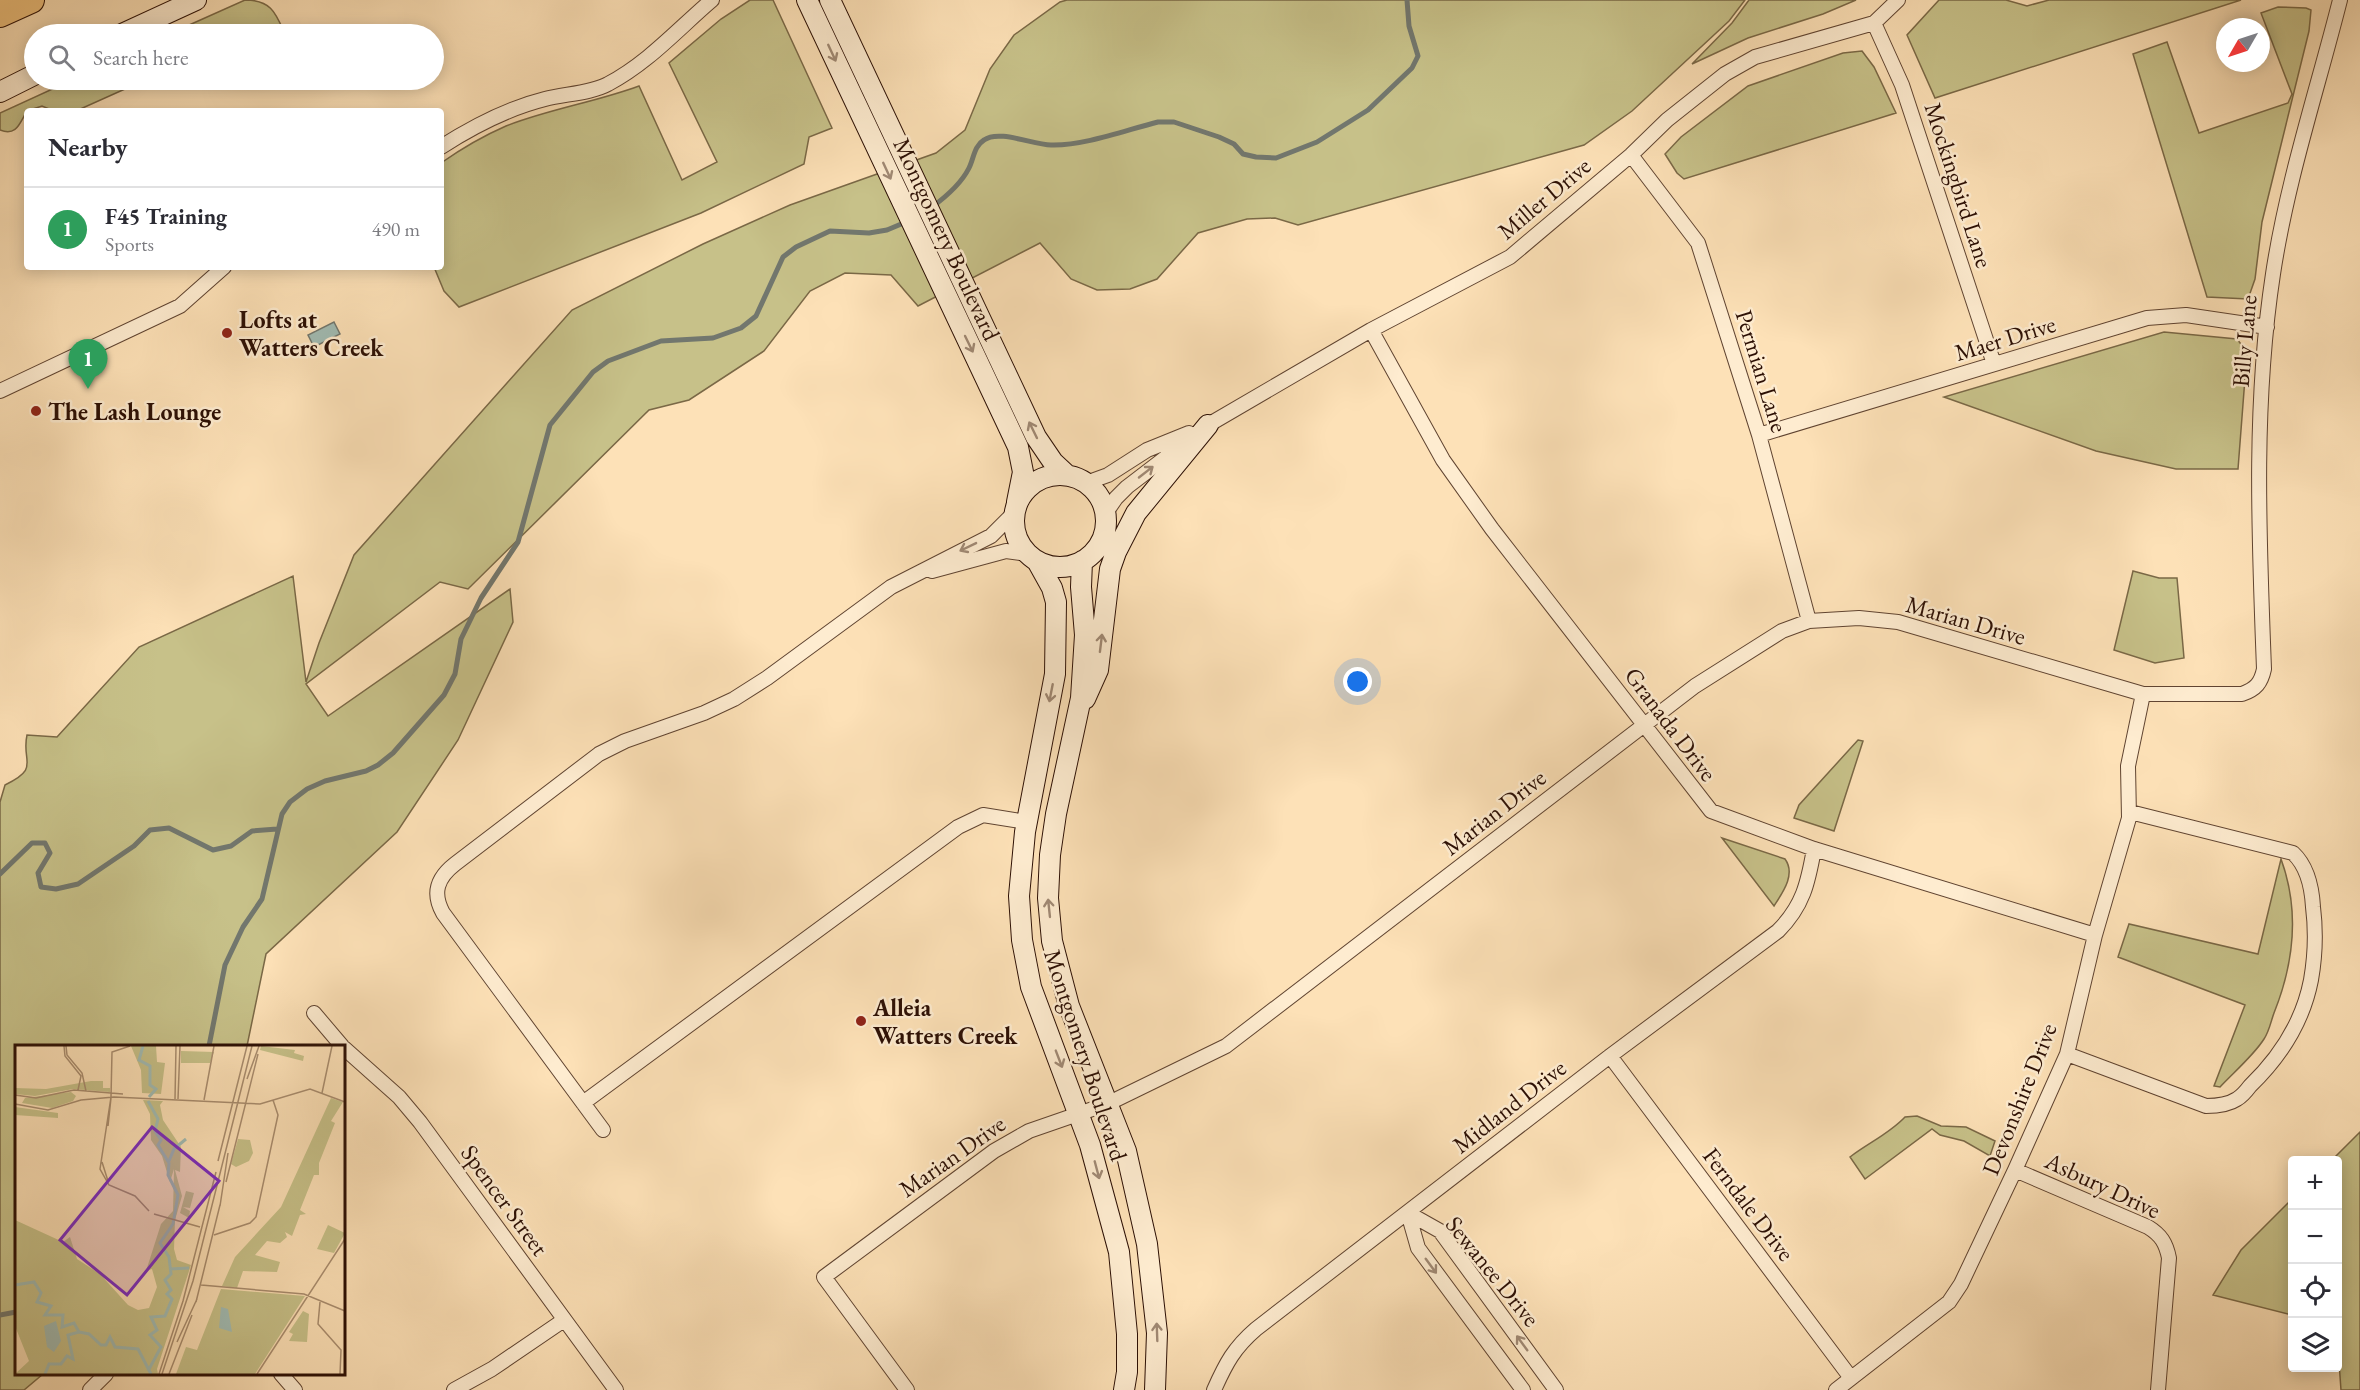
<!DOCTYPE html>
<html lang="en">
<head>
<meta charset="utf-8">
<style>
	body { margin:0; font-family:"EB Garamond",serif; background:#f2f2f3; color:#2b2b33 }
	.controls { position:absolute; right:18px; bottom:18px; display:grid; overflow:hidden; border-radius:6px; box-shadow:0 3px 15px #0003 }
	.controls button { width:54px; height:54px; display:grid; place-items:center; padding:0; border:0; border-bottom:2px solid #e1e1e2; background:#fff; color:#2b2b33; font:30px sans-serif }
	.compass { position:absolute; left:2216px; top:18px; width:54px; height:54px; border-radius:50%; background:#fff; box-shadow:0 3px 15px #0003; rotate:231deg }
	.you { position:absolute; left:1358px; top:682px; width:21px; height:21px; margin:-15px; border:4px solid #fff; border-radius:50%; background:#1a73e8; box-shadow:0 0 0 9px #1a73e833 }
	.badge { display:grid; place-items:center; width:39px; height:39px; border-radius:50%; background:#8f2418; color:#fff; font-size:20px; font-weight:700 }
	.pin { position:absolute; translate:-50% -50px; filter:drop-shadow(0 2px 3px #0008) }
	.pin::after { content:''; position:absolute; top:32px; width:21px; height:18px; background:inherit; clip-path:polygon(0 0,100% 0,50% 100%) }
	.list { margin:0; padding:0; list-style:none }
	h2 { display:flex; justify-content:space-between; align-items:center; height:78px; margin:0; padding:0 24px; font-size:26px }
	h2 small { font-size:20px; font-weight:400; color:#7c7c81 }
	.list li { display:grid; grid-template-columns:39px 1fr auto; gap:18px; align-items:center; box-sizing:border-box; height:84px; padding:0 24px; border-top:2px solid #e1e1e2 }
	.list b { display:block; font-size:22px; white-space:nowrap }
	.list p { margin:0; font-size:20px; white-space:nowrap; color:#7c7c81 }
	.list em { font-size:20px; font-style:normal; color:#7c7c81 }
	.icon { flex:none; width:33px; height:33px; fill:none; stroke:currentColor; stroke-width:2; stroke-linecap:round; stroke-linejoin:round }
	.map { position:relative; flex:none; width:2360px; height:1390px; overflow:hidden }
	.search { position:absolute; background:#fff; box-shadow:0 3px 15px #0003; left:24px; top:24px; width:420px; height:66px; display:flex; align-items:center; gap:15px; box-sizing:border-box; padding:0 21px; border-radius:33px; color:#7c7c81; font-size:22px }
	.panel { position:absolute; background:#fff; box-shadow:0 3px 15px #0003; left:24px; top:108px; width:420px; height:162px; border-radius:6px }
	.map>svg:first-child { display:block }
	.green { fill:#c7c189; stroke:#7a6846; stroke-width:1.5 }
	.water { fill:#a1bcb4; stroke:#72776e; stroke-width:1.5 }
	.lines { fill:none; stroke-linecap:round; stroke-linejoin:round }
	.stream { stroke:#72776e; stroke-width:5 }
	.street-casing { stroke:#604431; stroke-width:16 }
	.secondary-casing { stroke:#2c0f04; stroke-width:22 }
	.highway-casing { stroke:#2c0f04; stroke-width:28 }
	.street { stroke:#feecd0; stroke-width:14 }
	.secondary { stroke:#feecd0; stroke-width:20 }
	.highway { stroke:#eec07c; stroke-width:26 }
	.oneway { stroke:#a08974 }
	.poi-dot { fill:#8f2418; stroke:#feecd0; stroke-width:2 }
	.labels { text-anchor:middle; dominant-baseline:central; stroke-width:5; stroke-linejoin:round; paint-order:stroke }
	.street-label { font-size:24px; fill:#2c0f04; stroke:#feecd0 }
	.poi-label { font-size:24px; font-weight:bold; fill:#2c0f04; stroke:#feecd0; text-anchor:start }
	.inset-river { fill:none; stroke:#a1bcb4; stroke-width:3 }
	.inset-road { fill:none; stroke:#a98d6f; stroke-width:1.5 }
	.view { fill:#7b2cbf; fill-opacity:0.15; stroke:#7b2cbf; stroke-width:3 }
	.inset-edge { fill:none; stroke:#2c0f04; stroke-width:3 }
</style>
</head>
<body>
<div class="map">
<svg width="2360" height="1390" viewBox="0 0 2360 1390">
	<rect width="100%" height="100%" fill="#fde1b7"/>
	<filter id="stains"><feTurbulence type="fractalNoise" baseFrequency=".00333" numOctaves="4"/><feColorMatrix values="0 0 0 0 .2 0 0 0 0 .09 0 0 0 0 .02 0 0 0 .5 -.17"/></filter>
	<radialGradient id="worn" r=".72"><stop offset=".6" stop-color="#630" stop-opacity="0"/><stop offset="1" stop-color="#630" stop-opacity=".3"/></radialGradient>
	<path class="green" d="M 245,0 C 272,0 276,14 285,34 L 260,34 L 257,29 L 244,34 L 169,34 Z
		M 750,0 L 773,0 L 832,128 L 809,137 L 804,164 L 701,213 L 459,307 L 444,291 L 434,267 L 441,267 L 441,163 C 461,149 483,136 506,126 C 549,109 596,102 639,86 L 682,180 L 717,162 L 669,63 L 721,19 Z
		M 1067,0 L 1745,0 L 1729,21 L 1632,111 L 1584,145 L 1298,225 L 1275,218 L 1247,219 L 1198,233 L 1157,279 L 1130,289 L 1097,290 L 1071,279 L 1040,243 L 918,306 L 891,275 L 845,273 L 810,291 L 764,351 L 689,400 L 649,410 L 468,589 L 440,582 L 306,684 L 328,716 L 510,589 L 513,622 L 458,740 L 397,832 L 266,954 L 247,1046 L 16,1046 L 16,1374 L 43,1374 L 24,1390 L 0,1390 L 0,802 L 5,785 C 41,768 21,762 27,735 L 57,737 L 139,647 L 293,576 L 306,682 L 319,643 L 354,555 L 572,310 L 703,244 L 790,205 L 936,153 L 965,130 L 990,69 L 1014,35 L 1060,2 Z
		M 1749,0 L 1856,0 L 1823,14 L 1748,38 L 1692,64 L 1732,23 Z
		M 1939,0 L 2006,0 L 2027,6 L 2049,0 L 2241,0 L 1935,98 L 1907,35 Z
		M 2278,7 L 2306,8 L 2311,10 L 2309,31 L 2262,222 L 2255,279 L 2248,299 L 2207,297 L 2133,54 L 2167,42 L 2199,133 L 2288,103 L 2292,94 L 2261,13 Z
		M 1862,51 L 1874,67 L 1896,113 L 1684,179 L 1677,173 L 1665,154 L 1681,137 L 1748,86 L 1843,53 Z
		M 72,80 L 145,80 L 76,111 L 54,111 L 42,106 L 27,111 C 20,122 17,137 0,130 L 0,113 Z
		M 2164,332 L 2237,339 L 2247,352 L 2238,469 L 2176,469 L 2096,451 L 1944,397 Z
		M 2133,571 L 2159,578 L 2177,578 L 2184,658 L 2155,663 L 2114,650 Z
		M 1858,740 L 1863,741 L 1834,831 L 1794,818 L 1799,805 Z
		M 1722,838 L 1785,859 C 1796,874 1783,892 1774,906 Z
		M 2281,859 C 2300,911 2294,963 2274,1013 C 2271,1021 2269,1032 2264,1039 C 2254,1055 2233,1073 2220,1087 L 2214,1086 L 2245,1005 L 2118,957 L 2129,924 L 2258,954 Z
		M 1917,1116 L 1941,1126 L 1966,1127 L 1995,1141 L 1990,1156 L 1964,1141 L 1940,1135 L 1932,1129 L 1865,1179 L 1850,1157 C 1868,1143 1889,1134 1905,1117 Z
		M 2360,1132 L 2360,1390 L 2341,1390 L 2338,1348 L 2338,1160 L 2332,1160 Z
		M 2292,1199 L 2292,1315 L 2213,1295 L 2241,1250 Z"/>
	<path class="water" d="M 334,322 L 340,334 L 314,347 L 308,335 Z"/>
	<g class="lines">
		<path class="stream" d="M 932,207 C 947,196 961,184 969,168 C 974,158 974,146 984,140 C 999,129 1033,145 1051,145 C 1084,146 1126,130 1158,122 L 1174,122 L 1219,137 L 1234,144 L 1243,154 L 1256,157 L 1276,158 L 1317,142 L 1368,110 L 1412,68 L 1418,56 L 1409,26 L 1407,0
			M 0,874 L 32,843 L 45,843 L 50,853 L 38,873 L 41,887 L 56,889 L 78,884 L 134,846 L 150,830 L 169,828 L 213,850 L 231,846 L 252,831 L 277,829
			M 209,1046 L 225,965 L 243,927 L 262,899 L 282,814 L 290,802 L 307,789 L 325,781 L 366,771 L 378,765 L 393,753 L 444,695 L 455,674 L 461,639 L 481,598 L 518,542 L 550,425 L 593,372 L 608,361 L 661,341 L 713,338 L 741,328 L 756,316 L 783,257 L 796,247 L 830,231 L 869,233 L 887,230 L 906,222
			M 0,1315 L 16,1312"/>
		<defs>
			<path id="street" d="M 1874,23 L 1902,85 L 1994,364
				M 441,147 C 472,127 509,108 545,99 C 564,94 592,93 608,84 C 648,63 678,29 712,0
				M 1631,155 L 1698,243 L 1759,435 L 1809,621
				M 1371,330 L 1443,460 L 1492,529 L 1711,811 L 1814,849 L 2095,935
				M 0,391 L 180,306 L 224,267
				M 1759,435 L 2147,318 L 2186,315 L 2267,327
				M 1086,483 L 1108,475 L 1147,450 L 1189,433
				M 1105,514 L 1116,498 L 1127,487 L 1208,425 L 1371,330 L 1510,257 L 1631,155 L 1667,120 L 1725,74 L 1755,57 L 1874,23 L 1898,0
				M 932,571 L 1006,551 L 1028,554
				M 314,1013 L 342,1046
				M 344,1048 L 399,1097 L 420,1122 L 616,1390
				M 2067,1054 L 2206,1106 C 2216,1106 2228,1105 2237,1099 C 2242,1096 2247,1090 2250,1086 C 2280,1057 2303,1021 2311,980 C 2315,957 2316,931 2313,907 C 2312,889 2307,866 2293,853 L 2130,812
				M 1610,1056 L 1851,1378
				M 583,1103 L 958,827 L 983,815 L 1027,822
				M 603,1130 L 443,913 C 432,893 437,878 455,864 L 599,754 L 625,741 L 704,713 L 734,699 L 767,678 L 891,587 L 991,536 L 1014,513
				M 2015,1170 L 2148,1227 C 2161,1235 2166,1243 2169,1258 L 2158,1390
				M 1408,1213 L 1440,1231 L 1556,1390
				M 1408,1213 L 1418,1248 L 1523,1390
				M 281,1374 L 295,1390
				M 90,1390 L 106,1374
				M 454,1390 L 492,1369 L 564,1320
				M 907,1390 L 824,1277 L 994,1151 L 1029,1131 L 1107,1104 L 1226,1046 L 1695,686 L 1782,631 L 1809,621 L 1859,618 L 1898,622 L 2143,694 L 2242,694 C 2256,689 2261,683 2264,669 C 2259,537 2253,405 2273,274 C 2287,181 2317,91 2340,0
				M 1214,1390 C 1226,1363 1234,1348 1256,1329 L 1610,1056 L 1778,931 C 1803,906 1808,883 1814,849
				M 1836,1390 L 1949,1302 L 1961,1284 L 2015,1170 L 2067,1054 L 2095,935 L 2129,818 L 2128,766 L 2143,694"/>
			<path id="secondary" d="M 807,0 L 1018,447 L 1023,472 L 1017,502
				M 830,0 L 1036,437 L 1053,462 L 1068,476
				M 122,34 L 196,0
				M 0,92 L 34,75
				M1014 521a46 46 0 1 1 92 0a46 46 0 1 1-92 0Z
				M 1037,561 L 1052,588 L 1056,602 L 1055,674 L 1025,832 L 1019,896 L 1022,940 L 1031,987 L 1090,1145 L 1119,1252 L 1127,1334 L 1127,1372 L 1124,1390
				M 1082,561 L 1081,587 L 1085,635 L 1081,698 L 1056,814 L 1050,855 L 1048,898 L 1052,941 L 1069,1006 L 1126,1151 L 1147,1244 L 1157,1333 L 1155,1390
				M 1085,699 L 1098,670 L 1110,569 L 1116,552 L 1136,513 L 1208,425"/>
			<path id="highway" d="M 0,14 L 31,0"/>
		</defs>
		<use href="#street" class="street-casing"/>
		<use href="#secondary" class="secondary-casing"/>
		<use href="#highway" class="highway-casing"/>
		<use href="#street" class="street"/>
		<use href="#secondary" class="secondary"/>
		<use href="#highway" class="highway"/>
	</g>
	<defs><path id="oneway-shaft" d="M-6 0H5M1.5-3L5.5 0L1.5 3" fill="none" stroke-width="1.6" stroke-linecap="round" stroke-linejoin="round" transform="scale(1.5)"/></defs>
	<g class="oneway">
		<use href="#oneway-shaft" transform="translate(832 53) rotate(65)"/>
		<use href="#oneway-shaft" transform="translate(887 171) rotate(65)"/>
		<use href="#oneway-shaft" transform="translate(969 344) rotate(64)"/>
		<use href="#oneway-shaft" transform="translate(1033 430) rotate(-116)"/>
		<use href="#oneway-shaft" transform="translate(1146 472) rotate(-38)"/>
		<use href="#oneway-shaft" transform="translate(968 547) rotate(154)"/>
		<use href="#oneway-shaft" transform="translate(1101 643) rotate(-83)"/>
		<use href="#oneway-shaft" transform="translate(1051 693) rotate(101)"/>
		<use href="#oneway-shaft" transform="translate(1049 908) rotate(-96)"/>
		<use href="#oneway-shaft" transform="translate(1059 1059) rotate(69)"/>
		<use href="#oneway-shaft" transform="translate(1097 1170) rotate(75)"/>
		<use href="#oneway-shaft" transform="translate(1431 1266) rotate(54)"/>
		<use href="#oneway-shaft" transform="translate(1157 1332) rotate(-92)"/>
		<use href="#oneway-shaft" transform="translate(1522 1343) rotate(-126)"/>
	</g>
	<g class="poi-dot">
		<circle cx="227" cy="333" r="6"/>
		<circle cx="36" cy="411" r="6"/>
		<circle cx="861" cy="1021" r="6"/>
	</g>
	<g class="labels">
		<g class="street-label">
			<text transform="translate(1959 185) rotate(72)">Mockingbird Lane</text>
			<text transform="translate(1544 198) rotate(-40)">Miller Drive</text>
			<text transform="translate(947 239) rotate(65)">Montgomery Boulevard</text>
			<text transform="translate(2005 338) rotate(-17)">Maer Drive</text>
			<text transform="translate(2244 341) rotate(-85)">Billy Lane</text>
			<text transform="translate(1762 371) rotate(73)">Permian Lane</text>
			<text transform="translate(1966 620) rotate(16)">Marian Drive</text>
			<text transform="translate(1671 724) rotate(53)">Granada Drive</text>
			<text transform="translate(1494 812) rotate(-38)">Marian Drive</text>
			<text transform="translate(1086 1055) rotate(72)">Montgomery Boulevard</text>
			<text transform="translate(2019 1099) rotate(-68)">Devonshire Drive</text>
			<text transform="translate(1509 1106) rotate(-38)">Midland Drive</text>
			<text transform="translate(952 1156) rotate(-35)">Marian Drive</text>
			<text transform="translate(2103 1185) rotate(25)">Asbury Drive</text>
			<text transform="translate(505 1200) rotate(54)">Spencer Street</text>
			<text transform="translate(1749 1204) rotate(53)">Ferndale Drive</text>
			<text transform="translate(1493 1271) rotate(51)">Sewanee Drive</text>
		</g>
		<g class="poi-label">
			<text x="239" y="319">Lofts at<tspan x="239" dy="28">Watters Creek</tspan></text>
			<text x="48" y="411">The Lash Lounge</text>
			<text x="873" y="1007">Alleia<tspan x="873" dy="28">Watters Creek</tspan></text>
		</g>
	</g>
	<g transform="translate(15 1045)">
		<rect width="330" height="330" fill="#fde1b7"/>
		<path d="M 116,1 L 141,1 L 142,17 L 150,18 L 146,49 L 127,48 L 126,25 ZM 246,1 L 280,5 L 279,8 L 289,11 L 288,16 L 245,5 ZM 166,6 L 199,7 L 195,18 L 166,18 ZM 76,36 L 88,36 L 88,43 L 95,43 L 95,47 L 58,44 L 20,51 L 0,49 L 0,43 L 31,44 ZM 56,47 L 61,51 L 58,56 L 37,63 L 7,58 L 10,53 ZM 316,53 L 328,57 L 316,76 L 320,78 L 304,118 L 304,130 L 299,130 L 285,165 L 291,169 L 285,170 L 277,191 L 270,187 L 272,192 L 265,198 L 252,196 L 240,210 L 265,217 L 262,227 L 228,226 L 222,243 L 207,241 L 220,212 L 266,162 ZM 128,55 L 148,56 L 145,60 L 148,75 L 166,102 L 165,127 L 160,125 L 167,151 L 160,175 L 159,204 L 162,215 L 176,220 L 142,324 L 143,329 L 0,329 L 14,316 L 0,281 L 0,175 L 48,197 L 55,192 L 62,214 L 85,229 L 113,260 L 123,265 L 134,263 L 142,242 L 137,224 L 131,226 L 146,179 L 158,166 L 159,124 L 155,137 L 147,111 L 136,95 L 135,69 ZM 0,62 L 43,68 L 43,73 L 0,70 ZM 223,94 L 235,95 L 238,108 L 234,116 L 221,122 L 216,119 ZM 171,146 L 179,148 L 175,163 L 168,162 L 175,166 L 174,173 L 165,168 ZM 313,180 L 330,188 L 319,208 L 302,204 ZM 206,244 L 290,251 L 240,329 L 161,329 L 171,302 L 182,305 ZM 288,266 L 294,269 L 292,297 L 274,296 L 278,289 L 274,287 Z" fill="#c7c189"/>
		<path d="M 206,262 L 213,264 L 217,287 L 204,283 ZM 41,276 L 46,296 L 39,307 L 32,302 L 29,281 Z" fill="#a1bcb4"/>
		<path class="inset-river" d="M 128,1 L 124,15 L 135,21 L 135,40 L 141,44 L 134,52M 133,56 L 143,74 L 140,86 L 146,95 L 143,100 L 154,118 L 153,130 L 163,150 L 158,179 L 145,198 L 154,212 L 156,229 L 150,235 L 156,245 L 152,249 L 157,254 L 150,271 L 136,272 L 142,285 L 135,290 L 146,302 L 133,326M 154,116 L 159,104 L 171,94M 155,224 L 174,223M 0,240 L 19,237 L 26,248 L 22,257 L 36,261 L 30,270 L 48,270 L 47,282 L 59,278 L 64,287 L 74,289 L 86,300 L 91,300 L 95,292 L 100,302 L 123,304 L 136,329M 30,329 L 34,319 L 46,319 L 52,311 L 58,314 L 53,290 L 64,287"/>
		<path class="inset-road" d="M 49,1 L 50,11 L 66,31 L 63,45M 51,1 L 52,10 L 67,28 L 71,46M 115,1 L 97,7 L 96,52 L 85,124 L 94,140 L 120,151 L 134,166M 232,34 L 244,1M 307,48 L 317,1M 0,50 L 21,53 L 59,45 L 108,49M 160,54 L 161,1M 163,54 L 165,1M 189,55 L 199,1M 0,59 L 33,65 L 66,55 L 99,52 L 245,59 L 295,44 L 330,57M 93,81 L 96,53M 203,116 L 232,1M 87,117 L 93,136M 211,137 L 243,9M 205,161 L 213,108M 139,169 L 185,182M 199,190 L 235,178 L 241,172 L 263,70 L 258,55M 186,240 L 289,249 L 330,266M 181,257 L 205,160M 305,257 L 303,279 L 326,305 L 325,329M 162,297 L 182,254M 144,329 L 168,256 L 201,127M 147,329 L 178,236 L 237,1M 154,329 L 177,270M 242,329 L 330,194"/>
		<path class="view" d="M 137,82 L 204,136 L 112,250 L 45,195 Z"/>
		<rect width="330" height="330" class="inset-edge"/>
	</g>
	<rect width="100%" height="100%" filter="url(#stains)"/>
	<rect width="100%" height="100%" fill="url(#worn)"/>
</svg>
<div class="controls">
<button>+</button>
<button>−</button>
<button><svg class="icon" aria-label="locate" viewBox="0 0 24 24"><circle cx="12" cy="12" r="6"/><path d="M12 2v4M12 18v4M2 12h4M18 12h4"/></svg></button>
<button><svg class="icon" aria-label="layers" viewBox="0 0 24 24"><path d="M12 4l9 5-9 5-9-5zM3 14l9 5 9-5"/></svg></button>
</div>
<svg class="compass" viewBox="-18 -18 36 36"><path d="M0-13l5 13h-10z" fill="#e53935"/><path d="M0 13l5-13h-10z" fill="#7c7c81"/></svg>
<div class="you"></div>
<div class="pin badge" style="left:88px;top:389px;background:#2e9e5b">1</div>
<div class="search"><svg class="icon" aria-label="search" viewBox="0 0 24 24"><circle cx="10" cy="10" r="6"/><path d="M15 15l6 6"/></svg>Search here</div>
<section class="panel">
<h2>Nearby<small></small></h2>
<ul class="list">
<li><span class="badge" style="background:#2e9e5b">1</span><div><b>F45 Training</b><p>Sports</p></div><em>490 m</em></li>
</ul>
</section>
</div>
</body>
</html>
